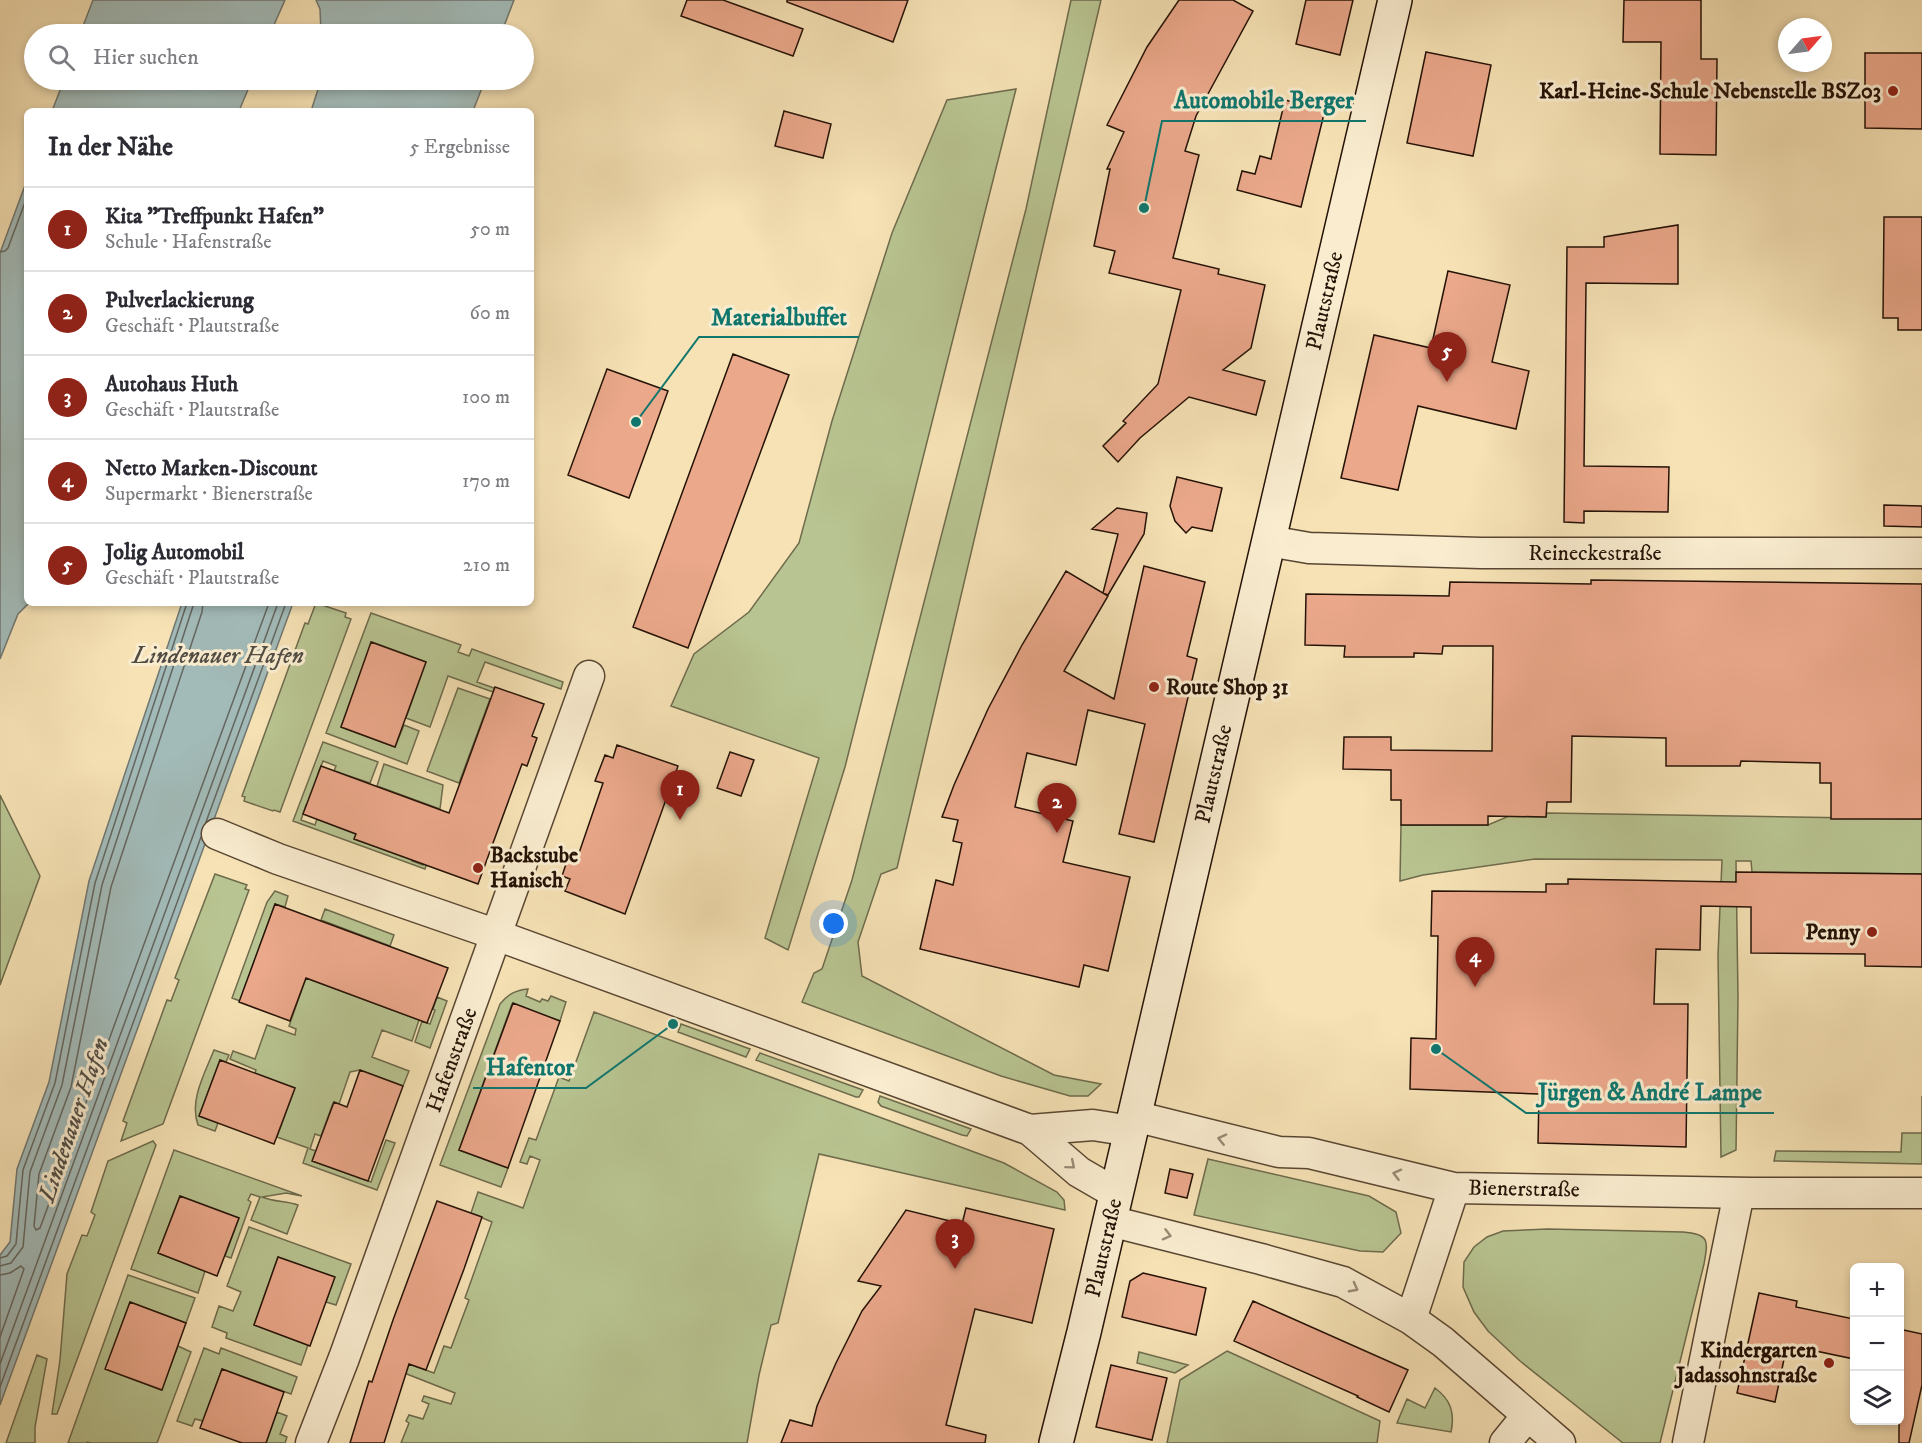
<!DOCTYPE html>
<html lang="de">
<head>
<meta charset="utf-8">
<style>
	body { margin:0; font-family:"IM FELL DW Pica",serif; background:#f7f7f7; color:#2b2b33 }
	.controls { position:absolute; right:18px; bottom:18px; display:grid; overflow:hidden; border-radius:9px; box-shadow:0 3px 9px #0003 }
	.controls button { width:54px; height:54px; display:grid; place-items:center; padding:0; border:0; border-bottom:2px solid #e1e1e2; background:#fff; color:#2b2b33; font:30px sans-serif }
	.compass { position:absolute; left:1778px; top:18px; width:54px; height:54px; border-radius:50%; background:#fff; box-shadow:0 3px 9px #0003; rotate:62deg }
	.you { position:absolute; left:834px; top:924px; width:21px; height:21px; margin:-15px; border:4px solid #fff; border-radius:50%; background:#1a73e8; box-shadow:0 0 0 9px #1a73e833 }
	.badge { display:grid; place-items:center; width:39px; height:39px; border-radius:50%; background:#8f2418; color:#fff; font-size:20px; font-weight:700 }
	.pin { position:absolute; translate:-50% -50px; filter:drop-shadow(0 2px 3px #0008) }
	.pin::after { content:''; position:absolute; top:32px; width:21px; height:18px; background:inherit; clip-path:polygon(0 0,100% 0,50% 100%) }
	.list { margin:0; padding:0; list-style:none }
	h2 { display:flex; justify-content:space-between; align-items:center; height:78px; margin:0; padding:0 24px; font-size:26px }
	h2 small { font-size:20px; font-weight:400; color:#7c7c81 }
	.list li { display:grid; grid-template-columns:39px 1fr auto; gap:18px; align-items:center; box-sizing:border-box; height:84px; padding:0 24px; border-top:2px solid #e1e1e2 }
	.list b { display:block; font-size:22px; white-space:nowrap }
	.list p { margin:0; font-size:20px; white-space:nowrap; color:#7c7c81 }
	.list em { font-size:20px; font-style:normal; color:#7c7c81 }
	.icon { flex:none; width:33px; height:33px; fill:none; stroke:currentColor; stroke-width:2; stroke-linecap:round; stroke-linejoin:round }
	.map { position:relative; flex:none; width:1922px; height:1443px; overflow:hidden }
	.search { position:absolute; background:#fff; box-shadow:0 3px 9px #0003; left:24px; top:24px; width:510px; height:66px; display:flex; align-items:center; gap:15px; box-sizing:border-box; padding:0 21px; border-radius:33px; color:#7c7c81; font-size:22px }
	.panel { position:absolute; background:#fff; box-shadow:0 3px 9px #0003; left:24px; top:108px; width:510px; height:498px; border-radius:9px }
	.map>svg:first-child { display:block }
	.green { fill:#b8c491; stroke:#6e6b4c; stroke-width:1.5 }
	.water { fill:#a2bbb9; stroke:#707771; stroke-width:1.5 }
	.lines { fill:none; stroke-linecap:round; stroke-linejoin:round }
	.shore { stroke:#646660; stroke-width:1.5 }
	.building { fill:#eba88b; stroke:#251206; stroke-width:1.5 }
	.street-casing { stroke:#594632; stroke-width:33 }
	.secondary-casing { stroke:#251206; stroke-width:36 }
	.street { stroke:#f9eccf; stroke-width:30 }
	.secondary { stroke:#f9eccf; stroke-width:33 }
	.oneway { stroke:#9a8a75 }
	.poi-dot { fill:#8f2418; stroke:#f9eccf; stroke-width:2 }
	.labels { text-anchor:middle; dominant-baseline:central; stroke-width:6; stroke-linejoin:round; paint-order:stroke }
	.poi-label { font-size:22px; font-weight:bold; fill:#251206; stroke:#f9eccf; text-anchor:end }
	.street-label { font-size:22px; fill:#251206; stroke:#f9eccf }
	.water-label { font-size:24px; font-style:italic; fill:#514d45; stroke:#f9eccf }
	.leader { fill:none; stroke:#0f766e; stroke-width:2 }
	.callout-dot { fill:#0f766e; stroke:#f9eccf; stroke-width:2 }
	.callout-label { font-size:24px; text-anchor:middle; font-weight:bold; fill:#0f766e; stroke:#f9eccf; stroke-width:6; stroke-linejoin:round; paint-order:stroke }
</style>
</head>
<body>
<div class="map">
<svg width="1922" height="1443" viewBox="0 0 1922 1443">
	<rect width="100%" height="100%" fill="#f6e2b5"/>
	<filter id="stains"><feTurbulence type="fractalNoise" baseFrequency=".00333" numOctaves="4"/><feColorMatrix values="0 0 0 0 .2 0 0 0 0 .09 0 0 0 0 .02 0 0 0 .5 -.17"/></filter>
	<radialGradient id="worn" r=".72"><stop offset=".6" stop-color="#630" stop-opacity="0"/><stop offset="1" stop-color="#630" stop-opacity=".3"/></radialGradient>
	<path class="green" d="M 1071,0 L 1101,0 L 897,868 L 881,874 L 858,942 L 862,976 L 1054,1075 L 1101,1084 L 1088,1096 L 1070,1096 L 1001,1076 L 802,1002 L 814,973 L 822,969 L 852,880 L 1026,209 Z
		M 1016,89 L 845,767 L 788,950 L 765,938 L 819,758 L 671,706 L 694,654 L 749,612 L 799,543 L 832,421 L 892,233 L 947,100 Z
		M 316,603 L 346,613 L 345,617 L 351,619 L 280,812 L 274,810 L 273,811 L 244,801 L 245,797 L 242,796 L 305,623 L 308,624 Z
		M 371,613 L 461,645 L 458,652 L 469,656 L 472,649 L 563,682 L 561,689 L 485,662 L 477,682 L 494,688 L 493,692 L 448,676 L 430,727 L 406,718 L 426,662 L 372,642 L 341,727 L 395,747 L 404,725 L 419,731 L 407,764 L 326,733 Z
		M 458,688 L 490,699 L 459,783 L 427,771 Z
		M 323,742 L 378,762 L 370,783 L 334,771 L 336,766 L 323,761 L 318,774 L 323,776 L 311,807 L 306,805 L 301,820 L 315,825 L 317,819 L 356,834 L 354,839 L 366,843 L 368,838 C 387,852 391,853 414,855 L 412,861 L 423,865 L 426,859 L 428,860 L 425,869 L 293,821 Z
		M 384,764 L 443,785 L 440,809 L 377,786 Z
		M 0,795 L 40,876 L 0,985 Z
		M 1547,813 L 1922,819 L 1922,874 L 1752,872 L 1751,861 L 1736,861 L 1738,997 L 1736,1150 L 1721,1157 L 1718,955 L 1722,860 L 1535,859 L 1423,875 L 1400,881 L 1401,825 L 1488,825 L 1509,816 L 1546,817 Z
		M 215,874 L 247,885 L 245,889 L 249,890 L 163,1124 L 121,1141 L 127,1123 L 123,1121 L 167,1000 L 171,1001 L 179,980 L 175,978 Z
		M 275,891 L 288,896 L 285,907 L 275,904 L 240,1001 L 232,998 L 267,902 Z
		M 325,909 L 394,935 L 390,946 L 321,920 Z
		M 306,978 L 419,1020 L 412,1041 L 382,1030 L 372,1057 L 409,1071 L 403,1086 L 360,1070 L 350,1072 L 339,1104 L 333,1103 L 321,1136 L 315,1134 L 310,1149 L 316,1151 L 313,1161 L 371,1182 L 386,1140 L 395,1143 L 377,1190 L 303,1163 L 308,1148 L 277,1137 L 295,1088 L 255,1073 L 256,1070 L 230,1059 L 233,1051 L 255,1059 L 267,1025 L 295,1035 L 296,1029 L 289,1026 Z
		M 528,989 L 526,996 L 540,1002 L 542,999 L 548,1001 L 551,996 L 566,1002 L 560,1021 L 512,1004 L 459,1150 L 508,1168 L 501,1187 L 440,1165 L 500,1004 C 508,994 516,990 528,989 Z
		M 437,997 L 447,1001 L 430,1048 L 415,1042 L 422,1021 L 430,1024 L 435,1010 L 433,1009 Z
		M 594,1012 L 1004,1163 L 1057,1192 L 1064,1200 L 1065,1210 L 819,1154 L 778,1323 L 771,1325 L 759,1375 L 747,1443 L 401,1443 L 409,1423 L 406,1421 L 409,1415 L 423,1419 L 429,1404 L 422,1401 L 424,1396 L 451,1404 L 455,1393 L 389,1367 L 392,1358 L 434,1373 L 444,1346 L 451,1348 L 469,1300 L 465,1298 L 492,1222 L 471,1213 L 478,1192 L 523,1208 L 540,1160 L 530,1156 L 527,1164 L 520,1162 L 529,1138 L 536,1140 L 559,1077 L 569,1081 Z
		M 681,1024 L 750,1049 L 746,1057 L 678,1032 Z
		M 214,1050 L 229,1055 L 226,1062 L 220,1060 L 199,1116 L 218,1123 L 215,1131 L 198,1125 C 189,1100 205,1073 214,1050 Z
		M 760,1053 L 863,1090 L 859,1097 L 856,1097 L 756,1060 Z
		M 880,1096 L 971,1129 L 967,1136 L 962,1135 L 881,1106 L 878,1102 Z
		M 1922,1096 L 1922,1164 L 1774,1161 L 1776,1151 L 1901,1152 L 1902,1133 L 1922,1133 Z
		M 153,1141 L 156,1145 L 57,1414 L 52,1414 L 60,1360 L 67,1274 L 82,1235 L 87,1236 L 95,1215 L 91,1212 L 108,1161 Z
		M 174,1150 L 302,1196 L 286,1193 L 262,1197 C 274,1202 286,1201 298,1205 L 287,1234 L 251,1220 L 260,1197 L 251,1194 L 248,1200 L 251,1202 L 231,1258 L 225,1256 L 239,1218 L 180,1196 L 158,1253 L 205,1271 L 198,1293 L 131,1269 Z
		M 1208,1159 L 1369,1196 L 1396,1212 L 1401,1233 L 1383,1252 L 1360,1251 L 1194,1215 Z
		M 249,1227 L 351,1264 L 336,1305 L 326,1302 L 334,1277 L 278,1257 L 254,1325 L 308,1345 L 301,1365 L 226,1338 L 227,1333 L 212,1327 L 219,1306 L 233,1311 L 241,1292 L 227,1286 Z
		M 1548,1229 L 1683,1232 C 1710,1234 1708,1241 1704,1264 L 1660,1443 L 1623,1443 L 1520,1361 L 1488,1331 L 1474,1312 L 1463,1287 L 1464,1262 L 1474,1247 L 1487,1237 L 1503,1231 Z
		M 128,1275 L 195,1298 L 186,1323 L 130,1302 L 106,1369 L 161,1390 L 178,1346 L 191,1352 L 157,1443 L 91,1443 L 87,1442 L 86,1443 L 68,1443 Z
		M 204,1348 L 219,1354 L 221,1348 L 297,1377 L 291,1394 L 222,1369 L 203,1421 L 195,1419 L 192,1426 L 177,1421 Z
		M 1227,1351 L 1380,1421 L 1377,1443 L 1167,1443 L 1180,1380 Z
		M 1139,1352 L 1188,1365 L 1175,1373 L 1137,1363 Z
		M 37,1355 L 47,1359 L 35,1427 L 35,1443 L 6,1443 Z
		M 1435,1388 C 1451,1400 1455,1413 1451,1432 L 1397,1423 L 1407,1399 L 1425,1408 Z
		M 277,1412 L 287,1416 L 280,1434 L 287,1437 L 285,1443 L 266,1443 Z"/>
	<path class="water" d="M 93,0 L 285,0 L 270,34 L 80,34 Z
		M 316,0 L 514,0 L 501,34 L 321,34 L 320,9 Z
		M 64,80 L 252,80 L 239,111 L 52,111 Z
		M 321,80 L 485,80 L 473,111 L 311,111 Z
		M 27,180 L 27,603 L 29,603 L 18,614 L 0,659 L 0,253 Z
		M 182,603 L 293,603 L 0,1405 L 0,1255 L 10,1242 L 17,1169 L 49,1082 L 89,881 Z"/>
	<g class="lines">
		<path class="shore" d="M 0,252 L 5,251 L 8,248 L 27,197
			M 203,603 L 202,612 L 111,887 L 71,1087 L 39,1174 L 34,1226 L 36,1230 L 40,1228 L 269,603
			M 206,822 L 286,603
			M 0,1258 L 7,1256 L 16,1244 L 23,1170 L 55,1083 L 95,883 L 187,603
			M 0,1266 L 11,1263 L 23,1247 L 30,1172 L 62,1085 L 102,885 L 194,603
			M 0,1275 L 10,1273 L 21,1266 L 24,1269 L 0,1337
			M 0,1364 L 278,603
			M 0,1387 L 201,837"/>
	</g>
	<path class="building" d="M 687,0 L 723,0 L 803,29 L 793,56 L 681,16 Z
		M 787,0 L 908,0 L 893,42 L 787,2 Z
		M 1179,0 L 1233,0 L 1253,11 L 1196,116 L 1185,151 L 1199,155 L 1173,258 L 1219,269 L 1218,274 L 1265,285 L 1251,348 L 1223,370 L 1265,381 L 1256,415 L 1189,397 L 1140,438 L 1118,462 L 1103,446 L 1126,423 L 1123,421 L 1158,384 L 1181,290 L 1109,273 L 1115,251 L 1094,246 L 1110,169 L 1107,169 L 1124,132 L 1107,125 L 1147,47 Z
		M 1306,0 L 1353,0 L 1340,55 L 1296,44 Z
		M 1624,0 L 1701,0 L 1701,59 L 1717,59 L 1716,155 L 1660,154 L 1661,42 L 1623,42 Z
		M 1426,52 L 1491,65 L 1473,156 L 1407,143 Z
		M 1865,53 L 1922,53 L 1922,129 L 1865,128 Z
		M 1285,100 L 1325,110 L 1301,207 L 1237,190 L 1242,171 L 1255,174 L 1260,156 L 1271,159 Z
		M 784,111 L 831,124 L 823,158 L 775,146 Z
		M 1884,217 L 1922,217 L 1922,330 L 1898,330 L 1898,318 L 1883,318 Z
		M 1678,225 L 1678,284 L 1586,283 L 1584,466 L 1669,467 L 1668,512 L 1584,511 L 1584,523 L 1564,522 L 1567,247 L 1604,247 L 1604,237 Z
		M 1448,271 L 1510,285 L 1492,362 L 1529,371 L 1516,429 L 1418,406 L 1398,490 L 1341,478 L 1374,335 L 1431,348 Z
		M 733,354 L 789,375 L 688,648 L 633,627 Z
		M 607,369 L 668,391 L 629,498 L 568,475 Z
		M 1177,477 L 1222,488 L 1212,531 L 1192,527 L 1186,533 L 1175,521 L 1170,506 Z
		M 1884,505 L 1922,506 L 1922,527 L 1884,526 Z
		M 1117,508 L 1147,513 L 1144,534 L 1108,595 L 1103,593 L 1118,534 L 1092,529 Z
		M 1144,566 L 1205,582 L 1187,656 L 1197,659 L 1154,842 L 1119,834 L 1145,724 L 1088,710 L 1076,765 L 1027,753 L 1015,807 L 1073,821 L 1063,862 L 1130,877 L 1108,971 L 1084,965 L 1079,987 L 920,949 L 936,880 L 953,885 L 962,843 L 953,841 L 958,820 L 942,817 L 954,785 L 988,709 L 1022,645 L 1066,571 L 1108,596 L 1064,671 L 1114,699 Z
		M 1591,580 L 1922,584 L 1922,819 L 1831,819 L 1831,783 L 1820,783 L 1820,763 L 1741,761 L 1740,766 L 1666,766 L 1666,738 L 1572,736 L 1571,802 L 1547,802 L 1546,817 L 1488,816 L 1488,825 L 1401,825 L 1401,800 L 1391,800 L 1391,770 L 1343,769 L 1344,737 L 1391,737 L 1391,750 L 1492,751 L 1493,646 L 1443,646 L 1442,654 L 1414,653 L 1414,657 L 1344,657 L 1345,646 L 1305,645 L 1306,594 L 1449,596 L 1450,582 L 1591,584 Z
		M 371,642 L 426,662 L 395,747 L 341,727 Z
		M 495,687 L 544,704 L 532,736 L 537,738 L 527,766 L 522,764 L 478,884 L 354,839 L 356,834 L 303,814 L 321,766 L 449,813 Z
		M 617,745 L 678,766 L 625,914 L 565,891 L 570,879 L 562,876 L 570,852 L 578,856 L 603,783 L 595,781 L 605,755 L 613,758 Z
		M 730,752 L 754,760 L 741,796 L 717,788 Z
		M 1736,872 L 1922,874 L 1922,967 L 1865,966 L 1865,954 L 1751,953 L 1751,907 L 1701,906 L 1700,950 L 1656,949 L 1654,1004 L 1688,1004 L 1686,1147 L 1538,1143 L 1539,1094 L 1410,1089 L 1411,1038 L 1436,1039 L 1438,936 L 1431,936 L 1432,891 L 1546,892 L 1546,884 L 1568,884 L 1568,879 L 1736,882 Z
		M 275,904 L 448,968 L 427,1023 L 306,978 L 290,1021 L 239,1002 Z
		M 513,1003 L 560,1021 L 508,1168 L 459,1150 Z
		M 220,1060 L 295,1088 L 274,1144 L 199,1116 Z
		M 360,1070 L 403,1086 L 368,1181 L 312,1161 L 334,1102 L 347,1107 Z
		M 1170,1169 L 1193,1174 L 1187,1198 L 1165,1193 Z
		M 180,1196 L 239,1218 L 217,1276 L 158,1253 Z
		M 437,1201 L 482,1217 L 464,1269 L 426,1370 L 409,1364 L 384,1443 L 350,1443 L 369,1381 L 372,1382 L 393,1320 Z
		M 966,1208 L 1054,1229 L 1032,1323 L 975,1309 L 946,1425 L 986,1435 L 985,1443 L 781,1443 L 790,1420 L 812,1426 L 817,1406 L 836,1363 L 862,1311 L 881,1286 L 858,1281 L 906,1210 L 962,1224 Z
		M 278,1257 L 335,1277 L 310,1346 L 254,1325 Z
		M 1143,1273 L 1206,1288 L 1196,1335 L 1122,1317 L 1130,1281 Z
		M 1759,1293 L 1797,1301 L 1796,1307 L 1854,1319 L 1854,1359 L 1787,1345 L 1775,1402 L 1737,1393 Z
		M 1253,1301 L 1408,1370 L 1389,1412 L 1357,1397 L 1358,1396 L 1234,1341 Z
		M 130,1302 L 186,1323 L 162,1390 L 105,1369 Z
		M 1899,1329 L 1922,1334 L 1922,1385 L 1909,1443 L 1899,1443 Z
		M 1111,1365 L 1167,1378 L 1152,1440 L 1096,1427 Z
		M 222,1369 L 284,1392 L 266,1443 L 242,1443 L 200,1428 Z"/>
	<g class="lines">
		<defs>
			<path id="street" d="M 1269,541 L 1309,548 L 1481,553 L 1922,553
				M 217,834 L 278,859 L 480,929 L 1030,1130 L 1079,1172 L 1117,1194
				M 1134,1116 L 1279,1152 L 1309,1153 L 1454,1188 L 1752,1193 L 1922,1193
				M 1030,1130 L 1093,1125 L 1131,1131
				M 1110,1221 L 1261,1259 L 1343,1282 L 1411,1319 L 1443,1342 L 1560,1443
				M 1411,1319 L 1454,1188
				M 311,1443 L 344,1358 L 589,676
				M 1505,1443 L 1527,1416
				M 1688,1443 L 1739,1193"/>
			<path id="secondary" d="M 1056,1443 L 1084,1332 L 1395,0"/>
		</defs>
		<use href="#street" class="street-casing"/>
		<use href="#secondary" class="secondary-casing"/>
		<use href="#street" class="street"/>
		<use href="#secondary" class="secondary"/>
	</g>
	<defs><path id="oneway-chevron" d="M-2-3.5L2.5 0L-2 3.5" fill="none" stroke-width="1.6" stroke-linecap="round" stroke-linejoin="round" transform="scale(1.5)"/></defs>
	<g class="oneway">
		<use href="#oneway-chevron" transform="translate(1222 1139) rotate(-167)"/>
		<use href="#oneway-chevron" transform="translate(1071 1165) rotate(40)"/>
		<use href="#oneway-chevron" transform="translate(1397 1174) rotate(-166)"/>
		<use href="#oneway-chevron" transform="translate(1167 1235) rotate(14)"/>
		<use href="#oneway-chevron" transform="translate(1354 1288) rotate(28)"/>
	</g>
	<g class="poi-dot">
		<circle cx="1893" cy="91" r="6"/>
		<circle cx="1154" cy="687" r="6"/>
		<circle cx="478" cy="868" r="6"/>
		<circle cx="1872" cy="932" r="6"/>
		<circle cx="1829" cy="1363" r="6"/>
	</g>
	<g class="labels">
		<g class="poi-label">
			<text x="1881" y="91">Karl-Heine-Schule Nebenstelle BSZ03</text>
			<text x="1166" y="687" text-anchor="start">Route Shop 31</text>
			<text x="490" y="855" text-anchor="start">Backstube<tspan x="490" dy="25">Hanisch</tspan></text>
			<text x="1860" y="932">Penny</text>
			<text x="1817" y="1350">Kindergarten<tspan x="1817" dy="25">Jadassohnstraße</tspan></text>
		</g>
		<g class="street-label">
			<text transform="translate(1325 301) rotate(-77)">Plautstraße</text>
			<text x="1595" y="553">Reineckestraße</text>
			<text transform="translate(1214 774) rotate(-77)">Plautstraße</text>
			<text transform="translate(452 1060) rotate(-70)">Hafenstraße</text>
			<text transform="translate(1524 1189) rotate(1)">Bienerstraße</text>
			<text transform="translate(1104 1248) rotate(-77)">Plautstraße</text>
		</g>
		<g class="water-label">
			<text x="218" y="656">Lindenauer Hafen</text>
			<text transform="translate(74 1120) rotate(-71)">Lindenauer Hafen</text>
		</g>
	</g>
	<path class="leader" d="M1144 208L1162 121H1366M636 422L699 337H859M673 1024L586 1088H473M1436 1049L1526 1113H1774"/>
	<g class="callout-dot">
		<circle cx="1144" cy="208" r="6"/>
		<circle cx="636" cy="422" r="6"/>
		<circle cx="673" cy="1024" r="6"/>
		<circle cx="1436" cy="1049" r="6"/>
	</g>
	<g class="callout-label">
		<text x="1264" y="108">Automobile Berger</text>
		<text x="779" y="325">Materialbuffet</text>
		<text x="530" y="1075">Hafentor</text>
		<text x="1650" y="1100">Jürgen &amp; André Lampe</text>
	</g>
	<rect width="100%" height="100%" filter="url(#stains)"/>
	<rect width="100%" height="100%" fill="url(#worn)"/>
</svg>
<div class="controls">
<button>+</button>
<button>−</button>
<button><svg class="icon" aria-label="layers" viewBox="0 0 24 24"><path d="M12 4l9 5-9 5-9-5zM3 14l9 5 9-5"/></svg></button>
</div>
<svg class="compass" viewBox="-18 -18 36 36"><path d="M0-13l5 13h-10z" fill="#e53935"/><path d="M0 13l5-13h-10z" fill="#7c7c81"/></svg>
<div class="you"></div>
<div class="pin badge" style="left:680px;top:820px">1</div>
<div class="pin badge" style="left:1057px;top:833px">2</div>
<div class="pin badge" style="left:955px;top:1269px">3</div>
<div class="pin badge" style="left:1475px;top:987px">4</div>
<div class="pin badge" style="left:1447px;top:382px">5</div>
<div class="search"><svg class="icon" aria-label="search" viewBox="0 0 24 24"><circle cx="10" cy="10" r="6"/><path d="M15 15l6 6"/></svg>Hier suchen</div>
<section class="panel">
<h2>In der Nähe<small>5 Ergebnisse</small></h2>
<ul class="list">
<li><span class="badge">1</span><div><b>Kita &quot;Treffpunkt Hafen&quot;</b><p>Schule · Hafenstraße</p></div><em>50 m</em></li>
<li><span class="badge">2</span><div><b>Pulverlackierung</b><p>Geschäft · Plautstraße</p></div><em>60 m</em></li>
<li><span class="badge">3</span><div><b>Autohaus Huth</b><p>Geschäft · Plautstraße</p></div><em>100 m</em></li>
<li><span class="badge">4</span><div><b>Netto Marken-Discount</b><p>Supermarkt · Bienerstraße</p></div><em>170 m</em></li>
<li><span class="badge">5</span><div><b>Jolig Automobil</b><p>Geschäft · Plautstraße</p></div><em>210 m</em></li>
</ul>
</section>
</div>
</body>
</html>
